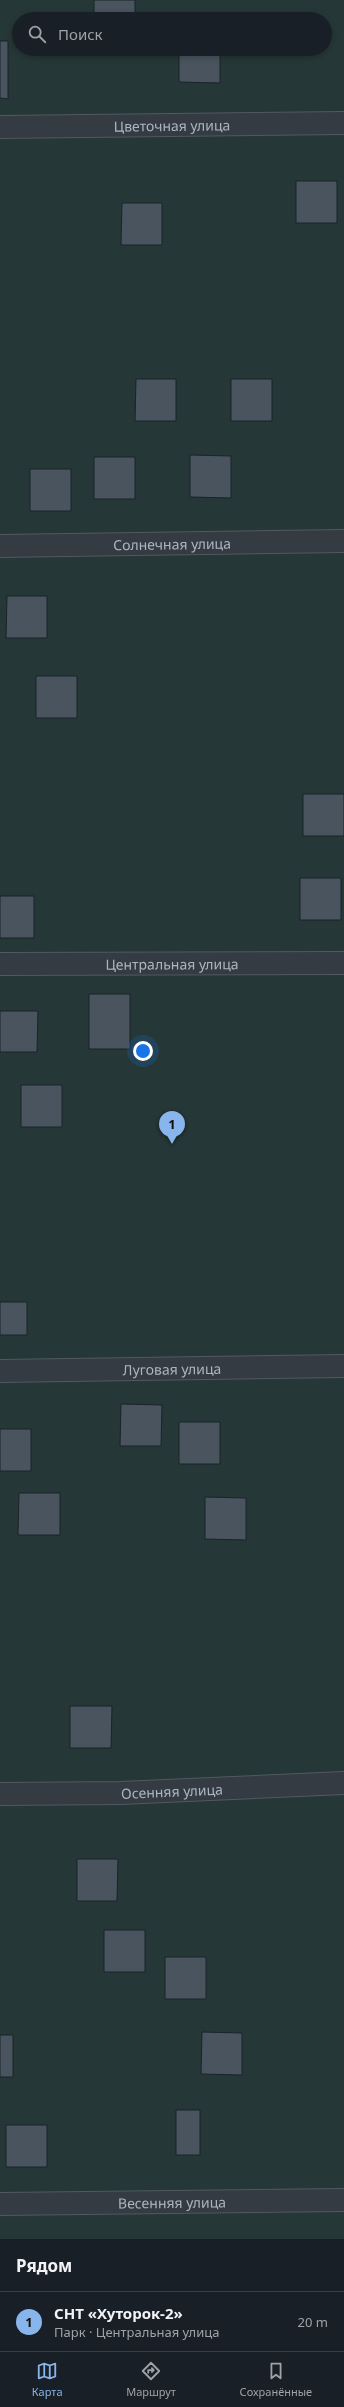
<!DOCTYPE html>
<html lang="ru">
<head>
<meta charset="utf-8">
<style>
	body { margin:0; font-family:"Noto Sans",sans-serif; background:#22272e; color:#f1f3f6 }
	.you { position:absolute; left:143px; top:1051px; width:14px; height:14px; margin:-10px; border:3px solid #fff; border-radius:50%; background:#1a73e8; box-shadow:0 0 0 6px #1a73e833 }
	.badge { display:grid; place-items:center; width:26px; height:26px; border-radius:50%; background:#88b5eb; color:#111; font-size:13px; font-weight:700 }
	.pin { position:absolute; translate:-50% -33px; filter:drop-shadow(0 1px 2px #0008) }
	.pin::after { content:''; position:absolute; top:21px; width:14px; height:12px; background:inherit; clip-path:polygon(0 0,100% 0,50% 100%) }
	.list { margin:0; padding:0; list-style:none }
	h2 { display:flex; justify-content:space-between; align-items:center; height:52px; margin:0; padding:0 16px; font-size:17px }
	h2 small { font-size:13px; font-weight:400; color:#9fa2a7 }
	.list li { display:grid; grid-template-columns:26px 1fr auto; gap:12px; align-items:center; box-sizing:border-box; height:60px; padding:0 16px; border-top:1px solid #373d43 }
	.list b { display:block; font-size:15px; white-space:nowrap }
	.list p { margin:0; font-size:13px; white-space:nowrap; color:#9fa2a7 }
	.list em { font-size:13px; font-style:normal; color:#9fa2a7 }
	.icon { flex:none; width:22px; height:22px; fill:none; stroke:currentColor; stroke-width:2; stroke-linecap:round; stroke-linejoin:round }
	.map { position:relative; flex:none; width:344px; height:2239px; overflow:hidden }
	.search { position:absolute; background:#191f26; box-shadow:0 2px 6px #0003; left:12px; right:12px; top:12px; height:44px; display:flex; align-items:center; gap:10px; box-sizing:border-box; padding:0 14px; border-radius:22px; color:#9fa2a7; font-size:15px }
	.sheet { height:112px; background:#191f26 }
	nav { display:flex; justify-content:space-around; align-items:center; box-sizing:border-box; height:56px; border-top:1px solid #373d43; background:#191f26; font-size:11px; color:#9fa2a7 }
	nav a { display:grid; justify-items:center; gap:2px }
	nav .on { color:#88b5eb }
	.map>svg:first-child { display:block }
	.green { fill:#253736; fill-rule:evenodd }
	.building { fill:#49545e; stroke:#1b222a }
	.lines { fill:none; stroke-linecap:round; stroke-linejoin:round }
	.street-casing { stroke:#515961; stroke-width:24 }
	.street { stroke:#343b43; stroke-width:22 }
	.labels { text-anchor:middle; dominant-baseline:central; stroke-width:3.5; stroke-linejoin:round; paint-order:stroke }
	.street-label { font-size:14px; fill:#adb6c0; stroke:#192028 }
</style>
</head>
<body>
<div class="map">
<svg width="344" height="2239" viewBox="0 0 344 2239">
	<rect width="100%" height="100%" fill="#212932"/>
	<path class="green" d="M 0,0 L 344,0 L 344,2239 L 0,2239 ZM 19,19 L 325,19 L 325,49 L 19,49 Z"/>
	<path class="building" d="M 94,0 L 135,0 L 135,19 L 94,19 Z
		M 0,41 L 8,41 L 8,99 L 0,98 Z
		M 179,49 L 220,49 L 220,83 L 179,82 Z
		M 296,181 L 337,181 L 337,223 L 296,223 Z
		M 122,203 L 162,203 L 162,245 L 121,245 Z
		M 136,379 L 176,379 L 176,421 L 135,421 Z
		M 231,379 L 272,379 L 272,421 L 231,421 Z
		M 190,455 L 231,456 L 231,498 L 190,497 Z
		M 94,457 L 135,457 L 135,499 L 94,499 Z
		M 30,469 L 71,469 L 71,511 L 30,511 Z
		M 7,596 L 47,596 L 47,638 L 6,638 Z
		M 36,676 L 77,676 L 77,718 L 36,718 Z
		M 303,794 L 344,794 L 344,836 L 303,836 Z
		M 300,878 L 341,878 L 341,920 L 300,920 Z
		M 0,896 L 34,896 L 34,938 L 0,938 Z
		M 89,994 L 130,994 L 130,1049 L 89,1049 Z
		M 0,1011 L 38,1011 L 37,1052 L 0,1052 Z
		M 21,1085 L 62,1085 L 62,1127 L 21,1127 Z
		M 0,1302 L 27,1302 L 27,1335 L 0,1335 Z
		M 121,1404 L 162,1405 L 161,1446 L 120,1446 Z
		M 179,1422 L 220,1422 L 220,1464 L 179,1464 Z
		M 0,1429 L 31,1429 L 31,1471 L 0,1471 Z
		M 19,1493 L 60,1493 L 60,1535 L 18,1535 Z
		M 205,1497 L 246,1498 L 246,1540 L 205,1539 Z
		M 70,1706 L 112,1706 L 111,1748 L 70,1748 Z
		M 77,1859 L 118,1859 L 117,1901 L 77,1901 Z
		M 104,1930 L 145,1930 L 145,1972 L 104,1972 Z
		M 165,1957 L 206,1957 L 206,1999 L 165,1999 Z
		M 202,2032 L 242,2033 L 242,2075 L 201,2074 Z
		M 0,2035 L 13,2035 L 13,2077 L 0,2077 Z
		M 176,2110 L 200,2110 L 200,2155 L 176,2155 Z
		M 6,2125 L 47,2125 L 47,2167 L 6,2167 Z"/>
	<g class="lines">
		<defs>
			<g id="street">
				<path id="s1" d="M 0,127 L 344,123"/>
				<path id="s2" d="M 0,546 L 344,541"/>
				<path id="s3" d="M 0,964 L 344,963"/>
				<path id="s4" d="M 0,1371 L 344,1366"/>
				<path id="s5" d="M 0,1794 L 121,1793 L 344,1783"/>
				<path id="s6" d="M 0,2204 L 344,2200"/>
			</g>
		</defs>
		<use href="#street" class="street-casing"/>
		<use href="#street" class="street"/>
	</g>
	<g class="labels">
		<g class="street-label">
			<text stroke="none"><textPath href="#s1" startOffset="172">Цветочная улица</textPath></text>
			<text stroke="none"><textPath href="#s2" startOffset="172">Солнечная улица</textPath></text>
			<text stroke="none"><textPath href="#s3" startOffset="172">Центральная улица</textPath></text>
			<text stroke="none"><textPath href="#s4" startOffset="172">Луговая улица</textPath></text>
			<text stroke="none"><textPath href="#s5" startOffset="172">Осенняя улица</textPath></text>
			<text stroke="none"><textPath href="#s6" startOffset="172">Весенняя улица</textPath></text>
		</g>
	</g>
</svg>
<div class="you"></div>
<div class="pin badge" style="left:172px;top:1144px">1</div>
<div class="search"><svg class="icon" aria-label="search" viewBox="0 0 24 24"><circle cx="10" cy="10" r="6"/><path d="M15 15l6 6"/></svg>Поиск</div>
</div>
<section class="sheet">
<h2>Рядом<small></small></h2>
<ul class="list">
<li><span class="badge">1</span><div><b>СНТ «Хуторок-2»</b><p>Парк · Центральная улица</p></div><em>20 m</em></li>
</ul>
</section>
<nav>
<a class="on"><svg class="icon" aria-label="map" viewBox="0 0 24 24"><path d="M3 6l6-2 6 2 6-2v14l-6 2-6-2-6 2zM9 4v14M15 6v14"/></svg>Карта</a>
<a><svg class="icon" aria-label="directions" viewBox="0 0 24 24"><path d="M12 3l9 9-9 9-9-9zM9 14v-3h6M13 9l2 2-2 2"/></svg>Маршрут</a>
<a><svg class="icon" aria-label="saved" viewBox="0 0 24 24"><path d="M7 4h10v16l-5-4-5 4z"/></svg>Сохранённые</a>
</nav>
</body>
</html>
